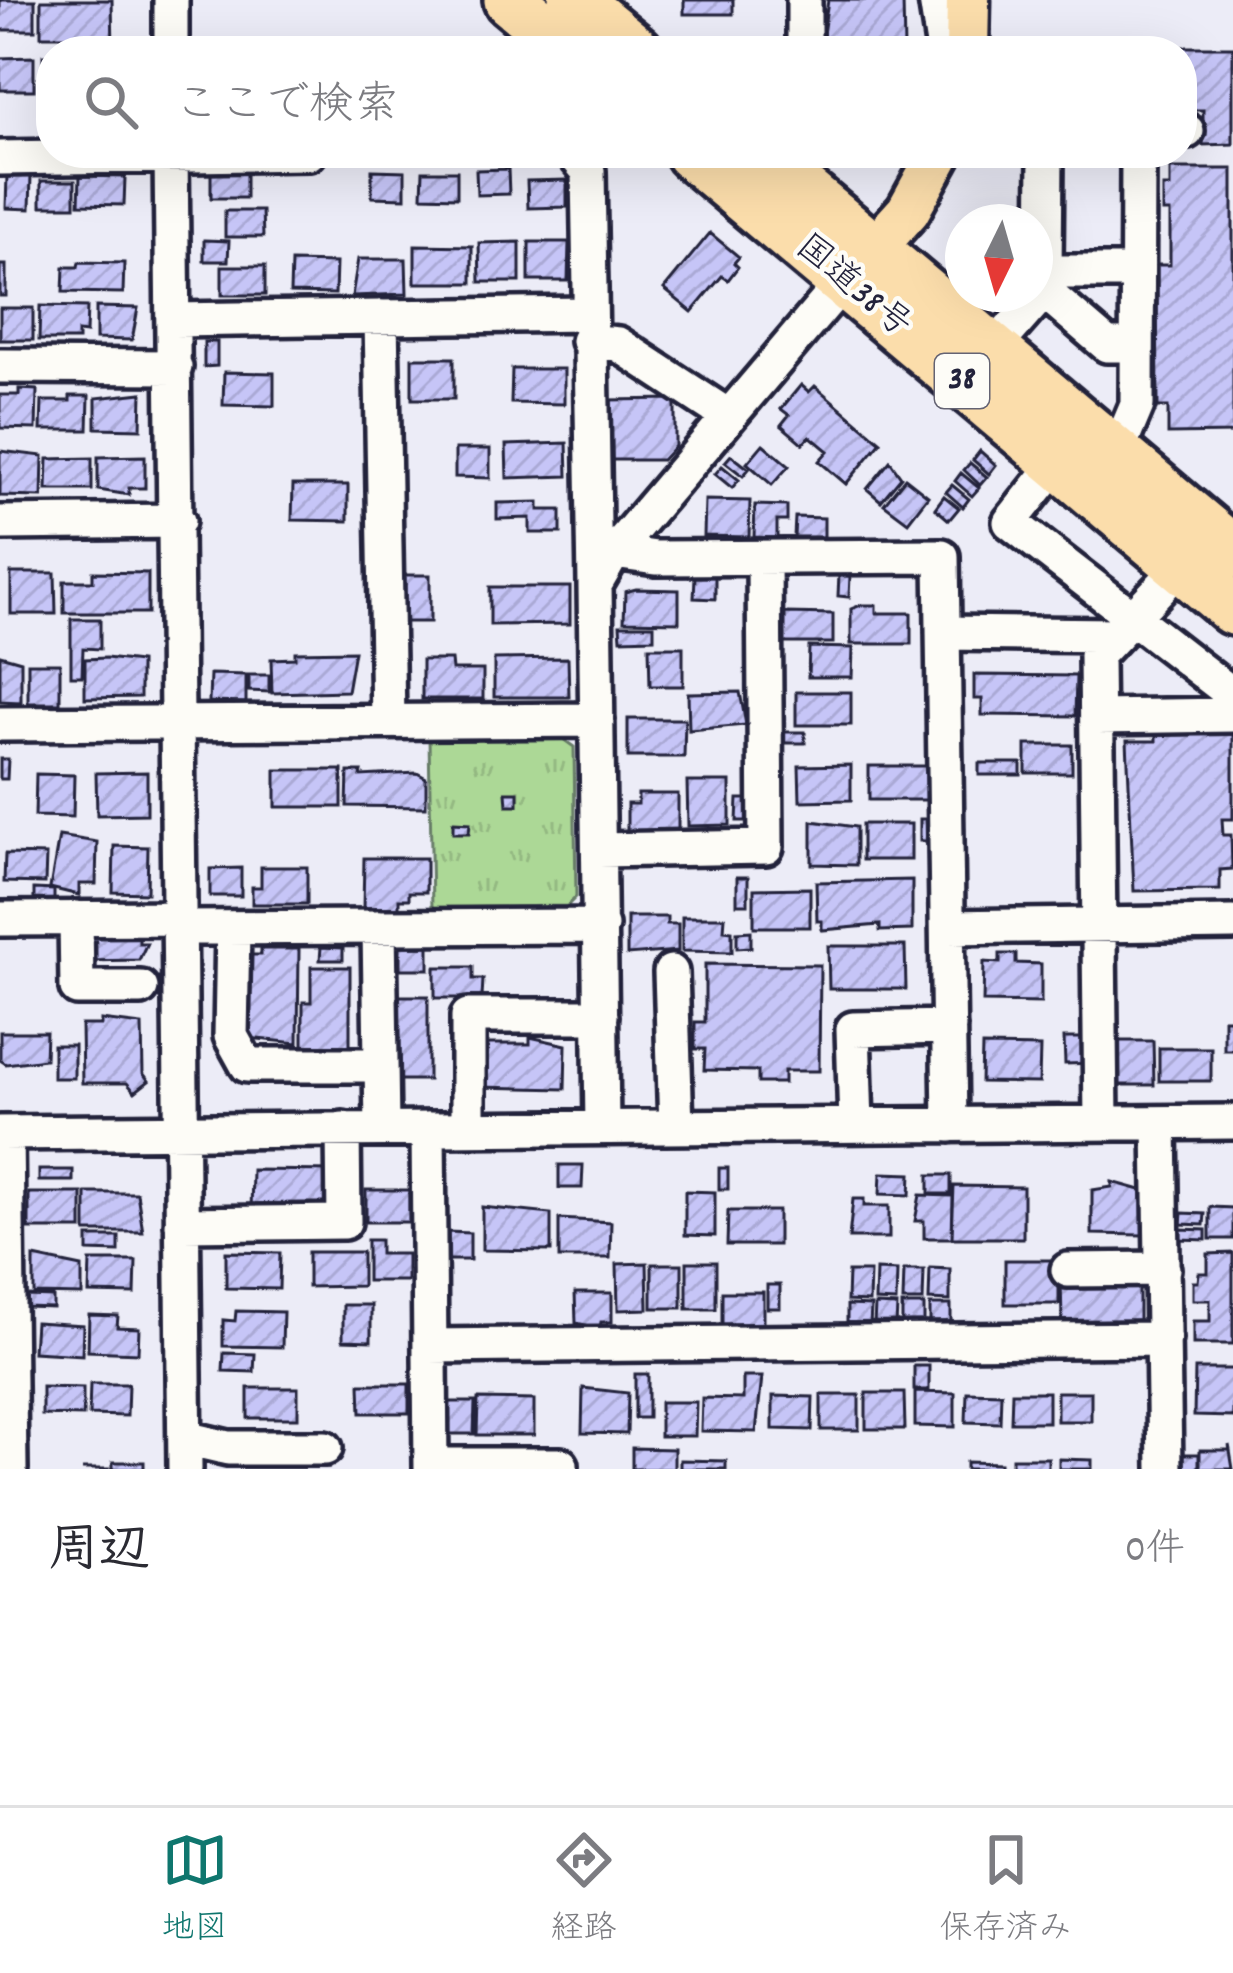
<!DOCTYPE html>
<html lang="ja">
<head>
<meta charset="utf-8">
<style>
	body { margin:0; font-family:Dekko,"Klee One",sans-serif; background:#f2f2f3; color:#2b2b33 }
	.compass { position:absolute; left:945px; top:204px; width:108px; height:108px; border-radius:50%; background:#fff; box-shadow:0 12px 48px #0002; rotate:185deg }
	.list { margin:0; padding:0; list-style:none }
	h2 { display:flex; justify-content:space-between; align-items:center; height:156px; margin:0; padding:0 48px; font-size:51px }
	h2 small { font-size:39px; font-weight:400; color:#7c7c81 }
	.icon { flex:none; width:66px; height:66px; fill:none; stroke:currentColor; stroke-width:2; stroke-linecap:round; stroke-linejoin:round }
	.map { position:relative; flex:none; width:1233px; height:1469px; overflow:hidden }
	.search { position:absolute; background:#fff; box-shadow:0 12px 48px #0002; left:36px; right:36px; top:36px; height:132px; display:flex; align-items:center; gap:30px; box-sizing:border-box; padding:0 42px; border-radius:48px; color:#7c7c81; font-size:45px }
	.sheet { height:336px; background:#fff }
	nav { display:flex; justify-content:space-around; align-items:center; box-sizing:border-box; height:168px; border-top:3px solid #e1e1e2; background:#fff; font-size:33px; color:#7c7c81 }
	nav a { display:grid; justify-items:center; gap:6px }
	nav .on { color:#0f766e }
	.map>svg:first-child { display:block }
	.grass { fill:url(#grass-tufts); stroke:#677d68; stroke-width:3 }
	.building { fill:url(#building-hatch); stroke:#22223b; stroke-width:3 }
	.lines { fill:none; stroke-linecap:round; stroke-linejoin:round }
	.minor-casing { stroke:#22223b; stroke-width:42 }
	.major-casing { stroke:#22223b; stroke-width:51 }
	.highway-casing { stroke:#22223b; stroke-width:60 }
	.minor { stroke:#fdfcf7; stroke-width:33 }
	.major { stroke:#fbddab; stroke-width:42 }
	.highway { stroke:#fbddab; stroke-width:51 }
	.labels { text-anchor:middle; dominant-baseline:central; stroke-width:9; stroke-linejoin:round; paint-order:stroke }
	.shield { fill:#fdfcf7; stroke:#646373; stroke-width:3 }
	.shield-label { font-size:33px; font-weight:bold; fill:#22223b }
	.street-label { font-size:36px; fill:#22223b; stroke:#fdfcf7 }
</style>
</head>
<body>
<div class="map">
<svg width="1233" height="1469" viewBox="0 0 1233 1469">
	<defs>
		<pattern id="grass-tufts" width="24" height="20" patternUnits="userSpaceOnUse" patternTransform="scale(3)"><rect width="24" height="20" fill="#acd896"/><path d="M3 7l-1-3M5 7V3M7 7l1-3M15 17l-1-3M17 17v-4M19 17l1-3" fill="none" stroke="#94b982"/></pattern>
		<pattern id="building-hatch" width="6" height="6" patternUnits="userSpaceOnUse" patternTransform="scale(3)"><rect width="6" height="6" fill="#c6c5f7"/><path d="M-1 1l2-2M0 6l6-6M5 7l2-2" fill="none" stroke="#aaa9d5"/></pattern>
	</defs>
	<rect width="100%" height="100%" fill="#ececf7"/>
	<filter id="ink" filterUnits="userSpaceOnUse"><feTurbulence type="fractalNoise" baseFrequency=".00833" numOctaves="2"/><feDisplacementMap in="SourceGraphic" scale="24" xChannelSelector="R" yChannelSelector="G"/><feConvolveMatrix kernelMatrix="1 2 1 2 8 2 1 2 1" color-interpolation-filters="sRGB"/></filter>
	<g filter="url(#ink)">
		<path class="grass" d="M 429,737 L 560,737 L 574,747 L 576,897 L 567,906 L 432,908 Z"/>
		<path class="building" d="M 0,0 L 35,0 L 35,30 L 0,30 Z
			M 41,0 L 112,0 L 113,51 L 84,51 L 84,36 L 41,36 Z
			M 684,0 L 733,0 L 733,14 L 684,14 Z
			M 828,0 L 903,0 L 904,51 L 821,48 Z
			M 1130,47 L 1233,47 L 1233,144 L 1203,145 L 1203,110 L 1182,110 L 1182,51 L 1130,51 Z
			M 43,55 L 51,55 L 51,84 L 43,84 Z
			M 34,57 L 34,90 L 0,90 L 0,58 Z
			M 508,169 L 509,194 L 477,195 L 476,170 Z
			M 1170,169 L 1233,169 L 1233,433 L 1168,434 L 1168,407 L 1158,407 L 1157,265 L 1170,265 L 1170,212 L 1163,212 L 1163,187 L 1170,187 Z
			M 372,170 L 405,171 L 405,198 L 372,197 Z
			M 423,171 L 457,171 L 457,197 L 422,196 Z
			M 211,173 L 246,173 L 246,198 L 211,198 Z
			M 7,175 L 31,175 L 30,209 L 6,208 Z
			M 80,176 L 125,177 L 124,205 L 79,204 Z
			M 567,180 L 567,207 L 528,208 L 527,181 Z
			M 41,181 L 75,181 L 75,206 L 41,206 Z
			M 225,211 L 262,211 L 263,237 L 225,237 Z
			M 710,233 L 739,257 L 734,263 L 738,267 L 728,280 L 722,276 L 692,312 L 664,289 Z
			M 204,240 L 229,241 L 228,261 L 204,261 Z
			M 520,242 L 520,282 L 480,282 L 479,243 Z
			M 529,242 L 569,242 L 568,281 L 529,281 Z
			M 415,245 L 472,246 L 472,283 L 415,283 Z
			M 358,259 L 406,259 L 407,294 L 352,296 Z
			M 79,262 L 124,263 L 123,293 L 63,292 L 64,267 L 78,267 Z
			M 291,262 L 336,263 L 335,294 L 290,293 Z
			M 0,265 L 6,265 L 6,296 L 0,296 Z
			M 222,266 L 265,266 L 265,295 L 222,295 Z
			M 40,306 L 87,307 L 86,333 L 78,332 L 78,340 L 39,340 Z
			M 96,307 L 138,308 L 132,340 L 96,339 Z
			M 0,308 L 33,308 L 33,340 L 0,340 Z
			M 204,342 L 217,342 L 217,366 L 204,367 Z
			M 412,358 L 454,358 L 454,399 L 412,399 Z
			M 512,369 L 564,369 L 564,404 L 511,403 Z
			M 224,372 L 274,373 L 274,406 L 223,405 Z
			M 801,385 L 809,392 L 815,386 L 881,442 L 846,484 L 819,461 L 828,451 L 810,436 L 803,444 L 781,425 L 789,415 L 781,409 Z
			M 19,389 L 37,390 L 36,429 L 0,428 L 0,395 L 19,395 Z
			M 142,393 L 141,429 L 96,428 L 96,398 Z
			M 70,396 L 89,396 L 88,430 L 41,430 L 42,401 L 70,401 Z
			M 675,399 L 675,446 L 662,460 L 608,460 L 607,400 Z
			M 567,443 L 568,476 L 507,478 L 506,445 Z
			M 763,444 L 789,466 L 772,485 L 747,463 Z
			M 455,449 L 490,449 L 490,478 L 455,477 Z
			M 0,451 L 43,456 L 42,497 L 0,496 Z
			M 980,451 L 996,465 L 989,474 L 973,460 Z
			M 731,455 L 749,469 L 743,476 L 725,462 Z
			M 145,456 L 145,488 L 129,488 L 129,495 L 98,490 L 98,457 Z
			M 92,458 L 92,490 L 47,490 L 48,459 Z
			M 890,461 L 901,477 L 881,501 L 867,489 Z
			M 970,463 L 987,477 L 980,485 L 964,470 Z
			M 722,466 L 739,480 L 732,488 L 715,474 Z
			M 961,473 L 979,488 L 972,496 L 955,481 Z
			M 905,478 L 928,496 L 908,522 L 884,504 Z
			M 293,485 L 348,485 L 348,521 L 292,520 Z
			M 952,485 L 969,499 L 963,507 L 946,492 Z
			M 944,496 L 959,508 L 949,520 L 935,508 Z
			M 705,500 L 750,501 L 749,537 L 704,536 Z
			M 539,502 L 539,510 L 561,510 L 561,533 L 530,533 L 530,518 L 497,519 L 497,503 Z
			M 755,505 L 787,506 L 787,521 L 777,521 L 777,538 L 754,537 Z
			M 795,517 L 824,518 L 824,537 L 794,537 Z
			M 93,572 L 148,573 L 148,613 L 64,613 L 64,581 L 93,581 Z
			M 11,573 L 55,573 L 56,614 L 11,614 Z
			M 405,575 L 430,575 L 430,622 L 405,622 Z
			M 839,575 L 850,576 L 849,597 L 838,596 Z
			M 695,576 L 715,576 L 715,599 L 694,598 Z
			M 490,587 L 570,587 L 570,624 L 490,625 Z
			M 636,589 L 679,590 L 679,622 L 624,621 L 625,592 Z
			M 861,605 L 876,605 L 876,613 L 911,613 L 911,644 L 851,644 L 851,609 Z
			M 785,613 L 833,614 L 833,643 L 785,643 Z
			M 71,619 L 100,619 L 100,649 L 83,648 L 82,676 L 71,676 Z
			M 620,625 L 654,625 L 654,638 L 621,639 Z
			M 649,647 L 683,647 L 683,686 L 650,686 Z
			M 809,647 L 853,648 L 852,677 L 808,677 Z
			M 354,651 L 347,691 L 272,693 L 271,659 L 295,658 L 295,652 Z
			M 0,655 L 21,661 L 21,702 L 0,701 Z
			M 106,658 L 140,662 L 140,697 L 85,698 L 85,659 Z
			M 568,658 L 569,697 L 494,697 L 494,659 Z
			M 422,660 L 451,660 L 452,670 L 483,670 L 483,699 L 422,699 Z
			M 28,663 L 60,663 L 60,703 L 28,703 Z
			M 210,674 L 246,675 L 246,703 L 209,702 Z
			M 249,675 L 269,675 L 269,692 L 249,691 Z
			M 974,675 L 1076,676 L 1075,716 L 982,715 L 982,699 L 974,699 Z
			M 740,692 L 746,725 L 689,730 L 688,693 Z
			M 796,692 L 851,692 L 851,725 L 796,725 Z
			M 628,719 L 685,719 L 684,757 L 628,757 Z
			M 1233,731 L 1233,819 L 1222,819 L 1223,835 L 1231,835 L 1232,869 L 1220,870 L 1220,890 L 1134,891 L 1127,741 L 1156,741 L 1156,733 Z
			M 784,732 L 805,732 L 805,743 L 784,743 Z
			M 1026,745 L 1072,745 L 1072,773 L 1026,773 Z
			M 0,759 L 8,759 L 7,779 L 0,779 Z
			M 979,763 L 1021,763 L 1021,775 L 979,775 Z
			M 851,765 L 851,800 L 800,801 L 799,766 Z
			M 869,766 L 932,766 L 933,800 L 869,800 Z
			M 276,770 L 342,770 L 342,807 L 276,807 Z
			M 147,772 L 147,814 L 97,815 L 96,773 Z
			M 348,772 L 362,772 L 361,776 L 417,773 L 426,778 L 426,807 L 347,806 Z
			M 36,774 L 74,775 L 73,817 L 35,816 Z
			M 687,782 L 730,782 L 730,825 L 688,826 Z
			M 506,792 L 518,792 L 518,805 L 507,805 Z
			M 638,794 L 678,794 L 678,831 L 627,831 L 627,804 L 638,804 Z
			M 738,799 L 751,799 L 751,821 L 737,821 Z
			M 920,819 L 938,819 L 938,841 L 920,841 Z
			M 812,821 L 856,827 L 856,865 L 812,864 Z
			M 453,822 L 470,823 L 469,833 L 453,833 Z
			M 862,824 L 911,824 L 911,860 L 862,860 Z
			M 59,836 L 97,842 L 96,884 L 79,884 L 79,895 L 50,888 Z
			M 114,846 L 148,847 L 147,893 L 113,892 Z
			M 5,854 L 46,855 L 45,883 L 4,882 Z
			M 364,858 L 426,858 L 426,892 L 409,892 L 409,899 L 399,899 L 399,909 L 363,909 Z
			M 261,867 L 307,867 L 307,904 L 252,904 L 252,887 L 261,887 Z
			M 241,868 L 241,896 L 210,896 L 210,869 Z
			M 737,877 L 748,877 L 748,904 L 737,904 Z
			M 912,880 L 912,930 L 880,931 L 880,925 L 822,930 L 822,921 L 817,921 L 816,882 Z
			M 810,888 L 810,927 L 754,927 L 754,889 Z
			M 34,889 L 54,890 L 54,903 L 34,903 Z
			M 627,917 L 667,917 L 667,924 L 678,924 L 678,951 L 627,955 Z
			M 682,917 L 725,917 L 724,930 L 732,931 L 732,952 L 682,951 Z
			M 751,931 L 751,947 L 737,948 L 737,932 Z
			M 139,932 L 139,943 L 147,943 L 139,960 L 85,961 L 85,933 Z
			M 400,946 L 429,946 L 429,969 L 400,969 Z
			M 828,946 L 905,946 L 906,989 L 829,989 Z
			M 321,947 L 343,948 L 343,960 L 320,960 Z
			M 261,949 L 299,949 L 298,1043 L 247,1038 L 248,955 L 261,955 Z
			M 1000,954 L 1016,954 L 1016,963 L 1041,964 L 1041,1003 L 983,1002 L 984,962 L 1000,963 Z
			M 705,964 L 820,965 L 819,1071 L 784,1071 L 784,1083 L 758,1083 L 758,1071 L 704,1070 L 705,1049 L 695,1049 L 695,1022 L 705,1022 Z
			M 311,967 L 350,967 L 350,1047 L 303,1047 L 303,1002 L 311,1002 Z
			M 435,967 L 473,967 L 473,979 L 483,979 L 482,998 L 435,998 Z
			M 397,996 L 428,996 L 428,1080 L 397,1080 Z
			M 1224,1019 L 1233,1019 L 1233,1050 L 1224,1050 Z
			M 101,1020 L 142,1025 L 143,1073 L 149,1081 L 135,1092 L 127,1083 L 82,1083 L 81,1025 L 101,1025 Z
			M 0,1032 L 46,1032 L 45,1059 L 6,1064 L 0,1060 Z
			M 530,1037 L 566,1045 L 565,1089 L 477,1087 L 478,1068 L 487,1068 L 488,1044 L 530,1044 Z
			M 1064,1038 L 1096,1038 L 1097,1063 L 1065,1064 Z
			M 1109,1041 L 1153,1041 L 1154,1085 L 1109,1085 Z
			M 53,1045 L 74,1045 L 74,1078 L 53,1078 Z
			M 982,1046 L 1040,1047 L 1039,1083 L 981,1082 Z
			M 1159,1048 L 1211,1048 L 1211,1081 L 1159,1081 Z
			M 559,1165 L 583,1165 L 582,1188 L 559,1188 Z
			M 719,1168 L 728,1168 L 728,1189 L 719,1189 Z
			M 39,1170 L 73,1170 L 73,1181 L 39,1181 Z
			M 252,1170 L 336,1171 L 336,1215 L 251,1214 Z
			M 881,1173 L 911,1174 L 910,1195 L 880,1194 Z
			M 929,1175 L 951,1175 L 951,1194 L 929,1194 Z
			M 1112,1182 L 1144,1191 L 1143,1235 L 1092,1234 L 1092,1190 L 1112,1187 Z
			M 954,1186 L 1023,1187 L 1023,1238 L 952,1238 Z
			M 366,1190 L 409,1190 L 409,1222 L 366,1222 Z
			M 685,1191 L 715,1192 L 715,1236 L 685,1235 Z
			M 29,1193 L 82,1193 L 82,1229 L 29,1229 Z
			M 86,1193 L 137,1193 L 143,1232 L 86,1232 Z
			M 920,1195 L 953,1196 L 952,1238 L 924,1238 L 924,1221 L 915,1221 Z
			M 853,1199 L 864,1199 L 864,1206 L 889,1206 L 889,1238 L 849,1238 Z
			M 482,1207 L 551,1214 L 551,1251 L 482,1250 Z
			M 1210,1207 L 1233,1208 L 1233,1239 L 1210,1239 Z
			M 728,1211 L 778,1211 L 778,1245 L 727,1245 Z
			M 1182,1213 L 1205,1214 L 1204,1225 L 1181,1224 Z
			M 559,1219 L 611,1222 L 610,1258 L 559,1258 Z
			M 1180,1229 L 1206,1230 L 1206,1240 L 1180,1239 Z
			M 447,1232 L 470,1233 L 470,1260 L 447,1260 Z
			M 88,1237 L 119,1237 L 119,1252 L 88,1251 Z
			M 367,1240 L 380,1240 L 380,1254 L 407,1254 L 407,1281 L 367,1281 Z
			M 226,1252 L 280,1253 L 279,1289 L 226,1288 Z
			M 308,1252 L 362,1252 L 362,1286 L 308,1287 Z
			M 1233,1253 L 1233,1344 L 1193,1344 L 1193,1321 L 1210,1321 L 1210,1300 L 1193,1300 L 1193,1282 L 1198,1282 L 1199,1273 L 1208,1273 L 1208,1254 Z
			M 34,1257 L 82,1267 L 82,1295 L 34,1294 Z
			M 1005,1260 L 1059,1260 L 1059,1304 L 1005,1304 Z
			M 90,1261 L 136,1261 L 135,1294 L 89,1293 Z
			M 687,1262 L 716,1262 L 716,1309 L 687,1309 Z
			M 647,1263 L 648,1309 L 618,1310 L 617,1264 Z
			M 652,1264 L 682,1264 L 682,1308 L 652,1308 Z
			M 930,1268 L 950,1269 L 950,1301 L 929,1300 Z
			M 876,1270 L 897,1271 L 896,1302 L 875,1301 Z
			M 904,1270 L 924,1270 L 923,1301 L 903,1301 Z
			M 848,1272 L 870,1272 L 869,1302 L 847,1301 Z
			M 1061,1279 L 1139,1279 L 1139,1320 L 1062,1321 Z
			M 767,1285 L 780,1285 L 780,1308 L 767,1308 Z
			M 722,1292 L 763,1292 L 763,1328 L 722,1328 Z
			M 575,1293 L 612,1293 L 612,1322 L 601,1322 L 600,1328 L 576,1323 Z
			M 27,1296 L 53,1297 L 53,1308 L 27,1307 Z
			M 343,1305 L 371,1305 L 371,1341 L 343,1340 Z
			M 847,1305 L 871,1306 L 870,1326 L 847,1325 Z
			M 875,1305 L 897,1306 L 896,1326 L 874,1326 Z
			M 902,1305 L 924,1305 L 924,1327 L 902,1326 Z
			M 930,1305 L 951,1305 L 951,1327 L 930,1326 Z
			M 236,1311 L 283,1312 L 282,1347 L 223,1346 L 223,1320 L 235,1321 Z
			M 89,1315 L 118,1316 L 117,1327 L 139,1328 L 138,1353 L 88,1351 Z
			M 35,1322 L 83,1325 L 82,1355 L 33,1352 Z
			M 224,1353 L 255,1354 L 254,1372 L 223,1371 Z
			M 914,1366 L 929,1366 L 929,1390 L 914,1390 Z
			M 1195,1369 L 1233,1369 L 1233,1417 L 1194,1416 Z
			M 635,1374 L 648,1374 L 648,1418 L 635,1418 Z
			M 743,1377 L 762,1377 L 756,1432 L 701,1431 L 702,1398 L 743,1399 Z
			M 90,1384 L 128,1384 L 127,1416 L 89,1415 Z
			M 360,1384 L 409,1384 L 409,1413 L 361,1413 Z
			M 42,1387 L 83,1388 L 83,1416 L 42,1415 Z
			M 248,1388 L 298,1388 L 298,1418 L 248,1418 Z
			M 583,1388 L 628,1393 L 627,1434 L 582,1433 Z
			M 915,1392 L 955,1393 L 955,1427 L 915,1426 Z
			M 967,1392 L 1001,1393 L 1000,1423 L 966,1422 Z
			M 1012,1392 L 1048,1392 L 1048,1422 L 1011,1422 Z
			M 1057,1392 L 1091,1392 L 1091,1421 L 1057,1421 Z
			M 866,1393 L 904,1393 L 905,1429 L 866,1429 Z
			M 821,1395 L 859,1395 L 859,1430 L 821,1430 Z
			M 773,1396 L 813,1397 L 812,1430 L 773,1429 Z
			M 478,1399 L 534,1400 L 534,1435 L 477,1435 Z
			M 449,1402 L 475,1402 L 474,1434 L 449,1434 Z
			M 660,1402 L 696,1402 L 695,1436 L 660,1436 Z
			M 1229,1445 L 1233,1469 L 1200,1469 L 1200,1450 L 1230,1450 Z
			M 632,1448 L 674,1449 L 674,1469 L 632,1469 Z
			M 1180,1454 L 1199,1454 L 1199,1469 L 1180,1469 Z
			M 1012,1458 L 1048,1458 L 1048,1469 L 1012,1469 Z
			M 1059,1459 L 1092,1460 L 1092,1469 L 1059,1469 Z
			M 680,1460 L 726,1461 L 726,1469 L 680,1469 Z
			M 113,1462 L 144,1462 L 144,1469 L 82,1469 L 113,1469 Z
			M 966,1462 L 1000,1463 L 1000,1469 L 966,1469 Z"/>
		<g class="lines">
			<defs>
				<path id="minor" d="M 171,0 L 171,51
					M 804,0 L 804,51
					M 936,0 L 944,51
					M 1182,131 L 1187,131
					M 171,153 L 185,1469
					M 573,153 L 588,171 L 595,584
					M 1046,153 L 1045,272 L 1137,272
					M 0,158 L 309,153
					M 1044,291 L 1107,345 L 1137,345
					M 381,317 L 388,721
					M 174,320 L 587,314
					M 588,341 L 618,344 L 728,416
					M 993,349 L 1044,291 L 1045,274
					M 0,366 L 175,367
					M 1057,463 L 1010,522 L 1233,695
					M 1111,467 L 1137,405 L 1138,153
					M 0,523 L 178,521
					M 614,552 L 656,558 L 942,556 L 950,1125
					M 943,633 L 1116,635
					M 1097,717 L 1233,715
					M 0,724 L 597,720
					M 599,850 L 766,847 L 764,559
					M 76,918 L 77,988 L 141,988
					M 0,919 L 181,918
					M 379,927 L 382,1129
					M 948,927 L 1233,923
					M 181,928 L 601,926
					M 233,928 L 231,1036 L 247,1065 L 381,1065
					M 671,972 L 676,1127
					M 1101,1123 L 1096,656 L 1181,566
					M 1160,1123 L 1165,1469
					M 856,1125 L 853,1029 L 949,1027
					M 602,1127 L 595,585 L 614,552 L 844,281
					M 468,1128 L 468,1016 L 601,1016
					M 428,1129 L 431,1469
					M 0,1133 L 1233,1122
					M 6,1133 L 10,1469
					M 182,1224 L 344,1222 L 343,1129
					M 1068,1270 L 1163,1269
					M 430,1346 L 1164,1339
					M 185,1438 L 228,1448 L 325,1448
					M 431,1465 L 561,1465"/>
				<path id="major" d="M 967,51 L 968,0
					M 853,272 L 908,211 L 940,153"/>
				<path id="highway" d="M 510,0 L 571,51
					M 574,0 L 636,51
					M 691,153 L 1233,609
					M 758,153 L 1233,552"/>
			</defs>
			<use href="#minor" class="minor-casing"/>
			<use href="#major" class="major-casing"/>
			<use href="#highway" class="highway-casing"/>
			<use href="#minor" class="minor"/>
			<use href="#major" class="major"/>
			<use href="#highway" class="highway"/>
		</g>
	</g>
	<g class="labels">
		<rect class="shield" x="935" y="354" width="54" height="54" rx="9"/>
		<g class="shield-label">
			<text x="962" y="381">38</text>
		</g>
		<g class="street-label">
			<text transform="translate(852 288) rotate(40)">国道38号</text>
		</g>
	</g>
</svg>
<svg class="compass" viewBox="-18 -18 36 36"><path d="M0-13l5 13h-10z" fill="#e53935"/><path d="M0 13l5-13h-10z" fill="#7c7c81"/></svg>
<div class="search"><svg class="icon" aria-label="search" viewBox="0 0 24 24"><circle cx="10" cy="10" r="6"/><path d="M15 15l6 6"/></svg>ここで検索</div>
</div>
<section class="sheet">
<h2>周辺<small>0件</small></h2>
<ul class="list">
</ul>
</section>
<nav>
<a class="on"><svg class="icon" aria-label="map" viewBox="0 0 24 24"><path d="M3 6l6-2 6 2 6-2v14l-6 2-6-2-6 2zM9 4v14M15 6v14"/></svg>地図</a>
<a><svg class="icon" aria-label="directions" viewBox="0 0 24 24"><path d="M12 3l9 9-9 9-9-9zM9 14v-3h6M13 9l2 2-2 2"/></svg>経路</a>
<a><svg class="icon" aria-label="saved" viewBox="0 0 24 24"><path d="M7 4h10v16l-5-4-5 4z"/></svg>保存済み</a>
</nav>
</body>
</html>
